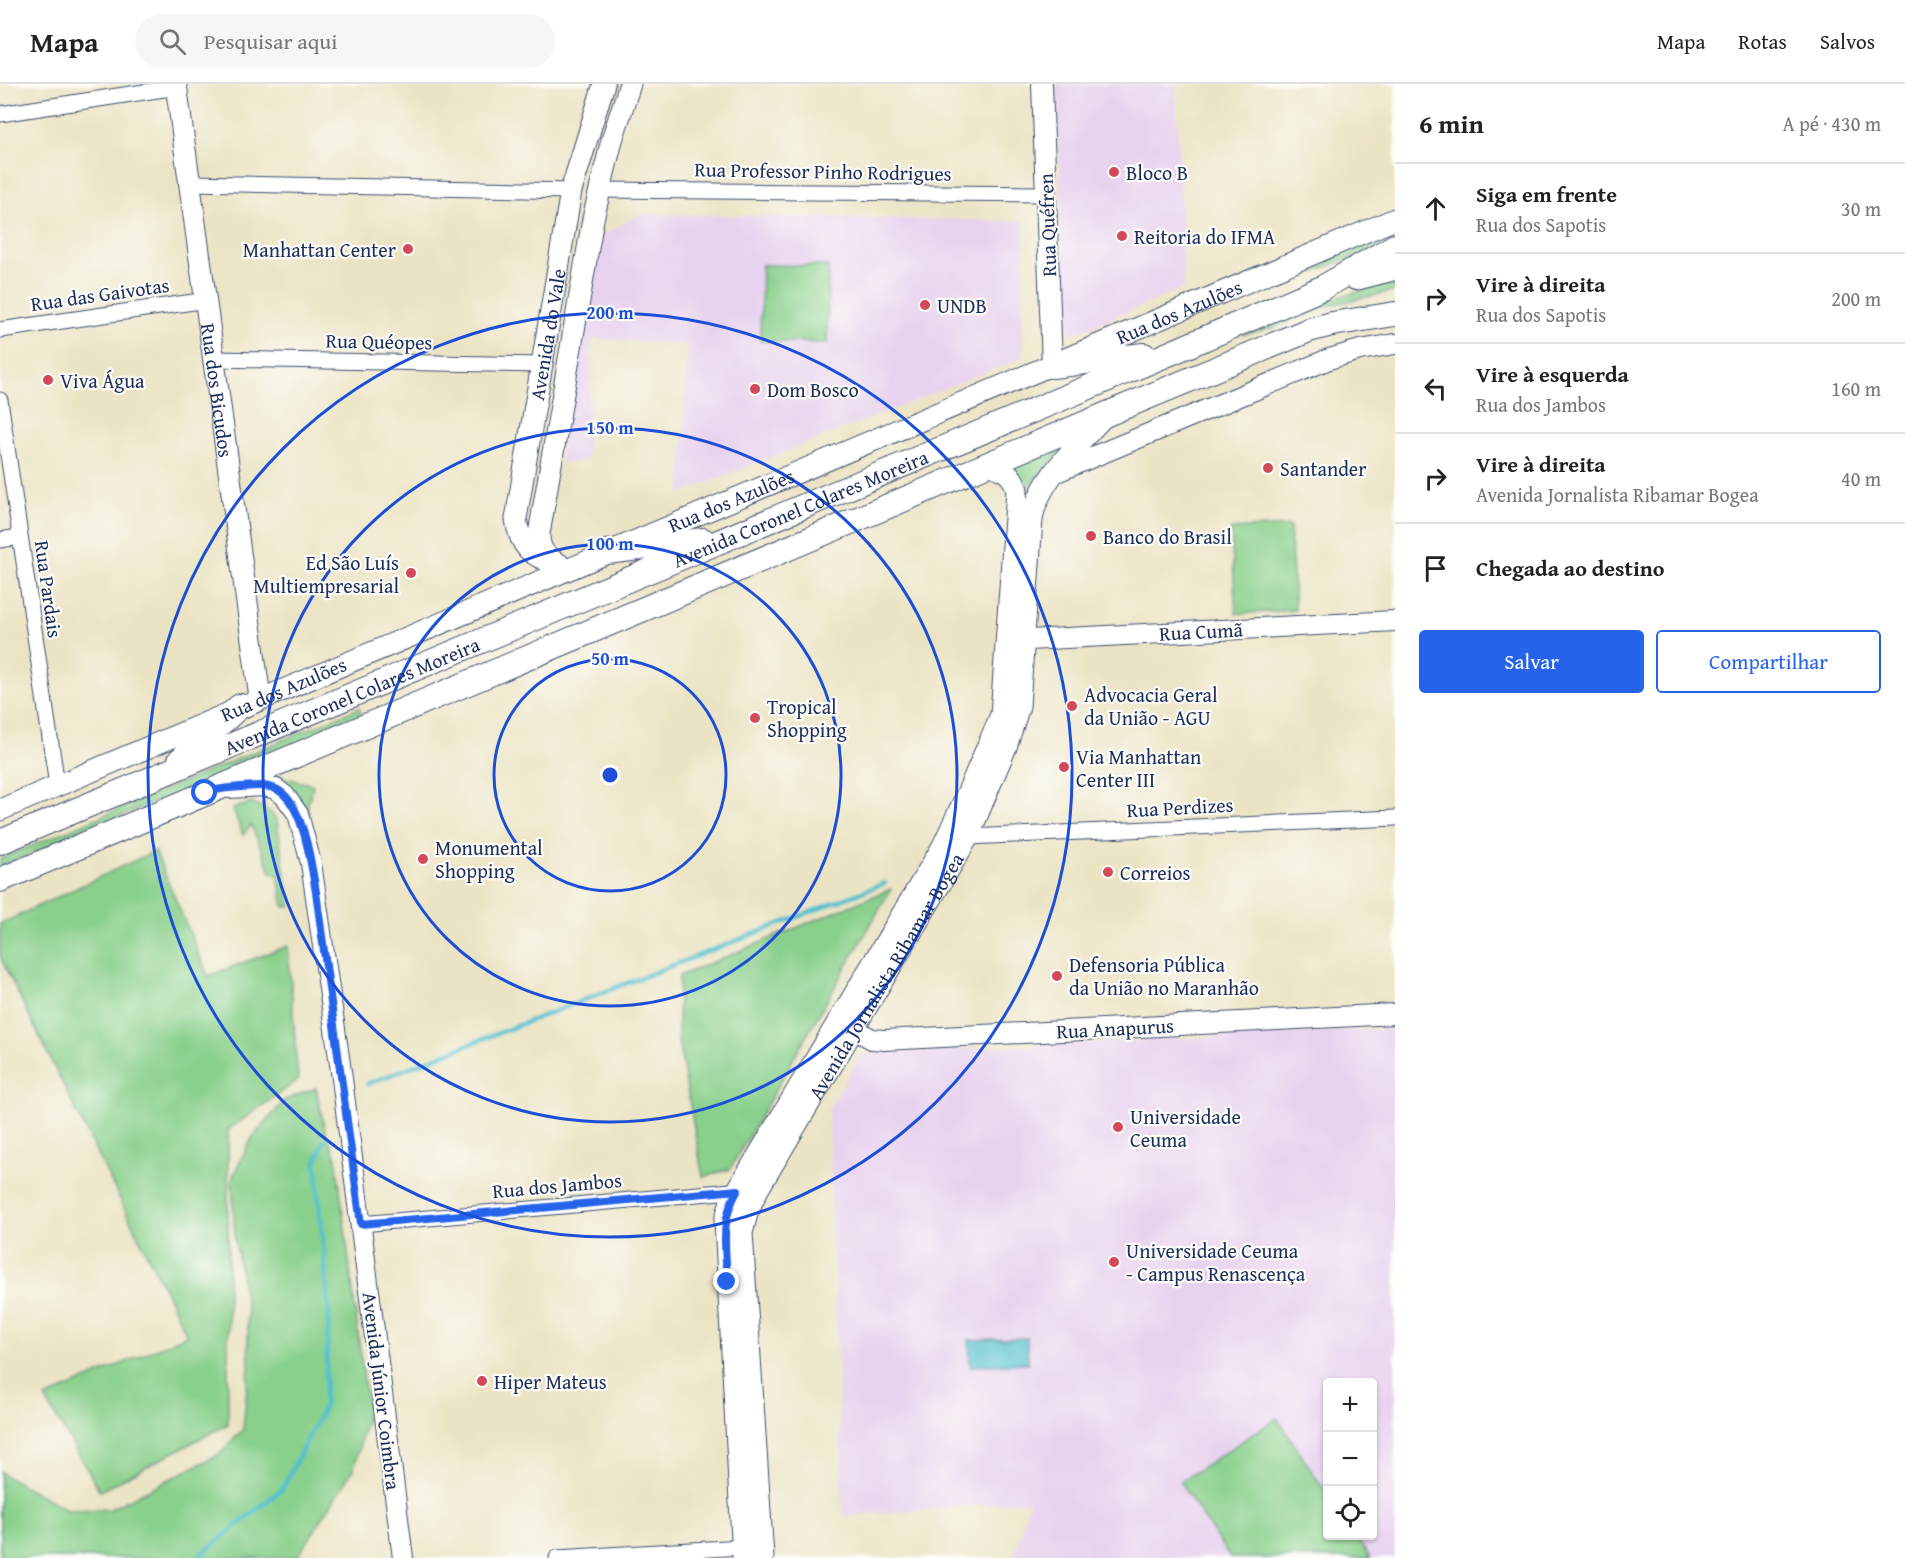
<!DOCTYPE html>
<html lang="pt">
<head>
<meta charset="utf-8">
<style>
	body { margin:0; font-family:"Gentium Book Plus",serif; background:#f6f6f6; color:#222 }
	.controls { position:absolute; right:18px; bottom:18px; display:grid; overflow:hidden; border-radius:6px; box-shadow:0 2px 4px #0004 }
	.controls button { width:54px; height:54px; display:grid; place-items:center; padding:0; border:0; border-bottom:2px solid #e0e0e0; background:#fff; color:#222; font:30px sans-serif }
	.stop { position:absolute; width:18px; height:18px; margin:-14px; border:4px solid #2563eb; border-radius:50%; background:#fff }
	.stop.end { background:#2563eb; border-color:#fff; box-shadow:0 2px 6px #0008 }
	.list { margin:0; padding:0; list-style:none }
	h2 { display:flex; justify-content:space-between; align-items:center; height:78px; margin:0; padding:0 24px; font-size:26px }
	h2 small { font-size:20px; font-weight:400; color:#767676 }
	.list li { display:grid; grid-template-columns:39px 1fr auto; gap:18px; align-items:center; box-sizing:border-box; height:90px; padding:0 24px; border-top:2px solid #e0e0e0 }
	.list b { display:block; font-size:22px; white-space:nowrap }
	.list p { margin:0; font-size:20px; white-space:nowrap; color:#767676 }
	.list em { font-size:20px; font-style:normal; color:#767676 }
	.actions { display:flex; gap:12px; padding:18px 24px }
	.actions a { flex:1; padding:14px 0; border:2px solid #2563eb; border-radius:6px; text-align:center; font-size:21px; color:#2563eb }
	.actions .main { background:#2563eb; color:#fff }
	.icon { flex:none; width:33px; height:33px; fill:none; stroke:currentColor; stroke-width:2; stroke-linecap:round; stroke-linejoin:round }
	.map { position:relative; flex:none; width:1395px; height:1474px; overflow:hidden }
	header { display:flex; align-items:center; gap:36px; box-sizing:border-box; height:84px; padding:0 30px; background:#fff; border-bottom:2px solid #e0e0e0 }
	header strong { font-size:28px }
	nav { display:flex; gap:33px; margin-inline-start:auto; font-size:21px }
	.search { width:420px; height:54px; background:#f6f6f6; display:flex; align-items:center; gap:15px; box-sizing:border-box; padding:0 21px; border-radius:33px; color:#767676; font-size:22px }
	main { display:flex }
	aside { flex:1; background:#fff }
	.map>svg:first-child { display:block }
	.built { fill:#e7d2ef; fill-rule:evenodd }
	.green { fill:#89d08c; stroke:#528075; stroke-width:1.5 }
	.water { fill:#53bfce; stroke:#377796; stroke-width:1.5 }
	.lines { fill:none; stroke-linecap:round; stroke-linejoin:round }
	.stream { stroke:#53bfce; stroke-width:4.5 }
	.minor-casing { stroke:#3a4a6d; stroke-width:17 }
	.tertiary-casing { stroke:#3a4a6d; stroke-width:22 }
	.secondary-casing { stroke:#3a4a6d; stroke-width:23 }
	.primary-casing { stroke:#3a4a6d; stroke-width:26 }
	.minor { stroke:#fff; stroke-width:15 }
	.tertiary { stroke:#fff; stroke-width:20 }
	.secondary { stroke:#fff; stroke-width:21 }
	.primary { stroke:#fff; stroke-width:24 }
	.route { stroke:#2563eb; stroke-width:8 }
	.ring { fill:none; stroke:#1d4ed8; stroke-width:3 }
	.poi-dot { fill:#d1495b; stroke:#fdfcf7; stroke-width:2 }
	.labels { text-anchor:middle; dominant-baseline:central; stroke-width:4.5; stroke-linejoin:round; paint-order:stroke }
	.street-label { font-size:20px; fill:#1b2f5e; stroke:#fdfcf7 }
	.poi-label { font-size:20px; fill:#1b2f5e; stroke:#fdfcf7; text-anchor:start }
	.centre { fill:#1d4ed8; stroke:#fdfcf7; stroke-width:3 }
	.ring-label { font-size:18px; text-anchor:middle; font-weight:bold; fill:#1d4ed8; stroke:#fdfcf7; stroke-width:4.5; stroke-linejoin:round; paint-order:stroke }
</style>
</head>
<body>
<header>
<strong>Mapa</strong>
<div class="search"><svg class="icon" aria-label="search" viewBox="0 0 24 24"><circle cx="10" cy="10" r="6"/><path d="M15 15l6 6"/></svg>Pesquisar aqui</div>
<nav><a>Mapa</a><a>Rotas</a><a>Salvos</a></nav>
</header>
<main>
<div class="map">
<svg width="1395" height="1474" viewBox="0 0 1395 1474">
	<rect width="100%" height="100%" fill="#fdfcf7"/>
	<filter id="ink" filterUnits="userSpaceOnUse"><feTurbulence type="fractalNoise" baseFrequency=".0167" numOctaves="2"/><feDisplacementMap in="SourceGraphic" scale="12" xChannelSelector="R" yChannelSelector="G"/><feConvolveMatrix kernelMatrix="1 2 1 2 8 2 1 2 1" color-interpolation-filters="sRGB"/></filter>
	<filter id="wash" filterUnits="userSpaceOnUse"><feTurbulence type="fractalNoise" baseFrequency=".008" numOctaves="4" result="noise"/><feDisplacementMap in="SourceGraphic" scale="24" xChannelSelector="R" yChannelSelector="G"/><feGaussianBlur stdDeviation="1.35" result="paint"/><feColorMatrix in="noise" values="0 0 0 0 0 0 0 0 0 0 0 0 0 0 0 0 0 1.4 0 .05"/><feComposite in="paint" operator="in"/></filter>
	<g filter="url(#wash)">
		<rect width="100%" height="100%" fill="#ebe4c4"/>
		<path class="built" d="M 1056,0 L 1176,0 L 1184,204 L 1076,249 L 1069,248 L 1065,239 Z
			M 641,130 L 1024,137 L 1022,274 L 681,409 L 687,260 L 592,255 L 586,378 L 560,378 L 595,155 Z
			M 1395,944 L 1395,1474 L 1017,1474 L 1014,1470 L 1030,1417 L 843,1432 L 828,1026 L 861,970 ZM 1328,1298 L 1372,1298 L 1372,1452 L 1328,1452 Z"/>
		<path class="green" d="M 1395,139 L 1395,153 L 1375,164 L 1306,191 L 1309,185 L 1357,163 L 1354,158 Z
			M 762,181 L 828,182 L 827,259 L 760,257 Z
			M 1395,198 L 1395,207 L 1326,222 L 1272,244 L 1242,251 L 1320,218 Z
			M 1075,352 L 1028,402 L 1023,417 L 1011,380 Z
			M 1290,442 L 1295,526 L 1236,530 L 1231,445 Z
			M 359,624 L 362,633 L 0,782 L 0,775 Z
			M 275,691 L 313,701 L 308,719 L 308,734 L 272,696 Z
			M 251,719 C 264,722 271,727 277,737 L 290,823 L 284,823 L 278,791 L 271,788 L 251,741 L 243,751 L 233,725 Z
			M 155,767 L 208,892 L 288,862 L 298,996 L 228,1046 L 228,1340 L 100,1407 L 45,1314 L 187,1251 L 0,873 L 0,840 Z
			M 891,805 L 730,1085 L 703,1093 L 678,956 L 679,892 Z
			M 316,1004 L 325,1046 L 336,1074 L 368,1328 L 354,1384 L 297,1474 L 0,1474 L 0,1387 L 4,1391 L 68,1426 L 110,1425 L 220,1370 L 243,1345 L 249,1283 L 247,1227 L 235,1156 L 232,1094 L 252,1054 L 285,1016 Z
			M 1277,1334 L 1327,1410 L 1328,1452 L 1355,1452 L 1370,1474 L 1230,1474 L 1180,1398 Z"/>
		<path class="water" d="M 1027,1254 L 1028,1279 L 970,1282 L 969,1256 Z"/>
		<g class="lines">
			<path class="stream" d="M 367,1000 L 885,799
				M 197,1474 L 282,1405 L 324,1323 L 329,1229 L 316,1078 L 324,1056"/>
		</g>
	</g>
	<g filter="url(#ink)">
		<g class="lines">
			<defs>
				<path id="minor" d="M 0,30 L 177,3
					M 191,99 L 571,107
					M 599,106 L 1046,110
					M 0,246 L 207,216
					M 215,275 L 542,281
					M 0,316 L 57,701
					M 0,456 L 20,453
					M 968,753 L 1395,734
					M 361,1140 L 743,1106
					M 557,1474 L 742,1463"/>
				<path id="tertiary" d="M 1042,0 L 1052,282
					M 1054,389 L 1329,275 L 1360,266 L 1395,260
					M 1008,557 L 1395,537
					M 230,704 L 264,702 L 276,705 L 285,712 L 298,730 L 311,779 L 341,987 L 403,1474
					M 839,937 L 872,955 L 884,956 L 1395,930"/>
				<g id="secondary">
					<path id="s1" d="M 176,0 L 260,614"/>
					<path d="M 554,477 C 543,470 539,463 539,450 L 593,135 L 612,56 L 630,0"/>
					<path id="s2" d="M 559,480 C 532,474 520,463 516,435 L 571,107 L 604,0"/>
					<path id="s3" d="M 0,726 C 464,525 931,334 1395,135"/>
					<path d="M 743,1474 L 725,1137 L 731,1117 L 943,762 L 967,710 L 1001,631 L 1017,406 C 1013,389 1003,385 987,380"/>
					<path id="s4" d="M 763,1474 L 742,1149 L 748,1126 L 758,1105 L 968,753 L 1006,663 L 1019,622 L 1032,436 C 1037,397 1080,359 1106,330"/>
				</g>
				<g id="primary">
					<path d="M 1356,194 L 1395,184"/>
					<path d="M 1052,282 L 1144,271"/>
					<path d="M 607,468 L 703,456"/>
					<path d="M 180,676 L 240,622"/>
					<path id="s5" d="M 0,758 L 1173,268 L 1322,204 L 1395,162"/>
					<path d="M 0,796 L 1107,330 L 1309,246 L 1332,240 L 1395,230"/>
				</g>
			</defs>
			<use href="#minor" class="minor-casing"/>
			<use href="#tertiary" class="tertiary-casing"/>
			<use href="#secondary" class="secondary-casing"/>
			<use href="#primary" class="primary-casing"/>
			<use href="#minor" class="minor"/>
			<use href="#tertiary" class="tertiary"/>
			<use href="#secondary" class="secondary"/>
			<use href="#primary" class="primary"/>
		</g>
	</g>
	<g class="lines" filter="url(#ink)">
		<path class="route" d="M 205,709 C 217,704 228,704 241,703 C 253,702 267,700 278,706 C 304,721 311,780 316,808 L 361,1140 L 738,1106 C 719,1137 726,1163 727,1198"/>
	</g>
	<g class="ring">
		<circle cx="610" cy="691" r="116"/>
		<circle cx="610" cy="691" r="231"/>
		<circle cx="610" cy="691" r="347"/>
		<circle cx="610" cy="691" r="462"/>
	</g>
	<g class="poi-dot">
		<circle cx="1114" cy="88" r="6"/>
		<circle cx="1122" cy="152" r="6"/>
		<circle cx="408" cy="165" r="6"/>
		<circle cx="925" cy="221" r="6"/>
		<circle cx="48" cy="296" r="6"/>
		<circle cx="755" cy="305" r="6"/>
		<circle cx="1268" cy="384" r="6"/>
		<circle cx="1091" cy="452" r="6"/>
		<circle cx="411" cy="489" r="6"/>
		<circle cx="1072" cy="622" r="6"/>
		<circle cx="755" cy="634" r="6"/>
		<circle cx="1064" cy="683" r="6"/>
		<circle cx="423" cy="775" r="6"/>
		<circle cx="1108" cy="788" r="6"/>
		<circle cx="1057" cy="892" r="6"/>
		<circle cx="1118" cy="1043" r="6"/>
		<circle cx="1114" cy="1178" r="6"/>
		<circle cx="482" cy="1297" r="6"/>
	</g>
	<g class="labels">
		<g class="street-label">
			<text transform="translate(823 87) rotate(1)">Rua Professor Pinho Rodrigues</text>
			<text transform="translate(1047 141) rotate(-92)">Rua Quéfren</text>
			<text transform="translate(100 210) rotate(-8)">Rua das Gaivotas</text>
			<text stroke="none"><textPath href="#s3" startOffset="1280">Rua dos Azulões</textPath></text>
			<text stroke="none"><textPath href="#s2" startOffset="255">Avenida do Vale</textPath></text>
			<text transform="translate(379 257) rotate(1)">Rua Quéopes</text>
			<text stroke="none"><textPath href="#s1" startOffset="309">Rua dos Bicudos</textPath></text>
			<text stroke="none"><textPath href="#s3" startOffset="794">Rua dos Azulões</textPath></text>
			<text stroke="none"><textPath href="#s5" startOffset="867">Avenida Coronel Colares Moreira</textPath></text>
			<text transform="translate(49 505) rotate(82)">Rua Pardais</text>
			<text transform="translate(1201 547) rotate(-3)">Rua Cumã</text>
			<text stroke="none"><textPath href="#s3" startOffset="308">Rua dos Azulões</textPath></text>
			<text stroke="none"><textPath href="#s5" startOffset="381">Avenida Coronel Colares Moreira</textPath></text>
			<text transform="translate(1180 723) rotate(-3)">Rua Perdizes</text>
			<text stroke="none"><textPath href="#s4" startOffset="621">Avenida Jornalista Ribamar Bogea</textPath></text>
			<text transform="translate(1115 944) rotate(-3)">Rua Anapurus</text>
			<text transform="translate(557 1101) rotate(-5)">Rua dos Jambos</text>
			<text transform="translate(382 1307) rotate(83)">Avenida Júnior Coimbra</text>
		</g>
		<g class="poi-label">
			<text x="1126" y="88">Bloco B</text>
			<text x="1134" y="152">Reitoria do IFMA</text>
			<text x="396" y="165" text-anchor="end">Manhattan Center</text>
			<text x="937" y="221">UNDB</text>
			<text x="60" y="296">Viva Água</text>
			<text x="767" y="305">Dom Bosco</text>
			<text x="1280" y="384">Santander</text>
			<text x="1103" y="452">Banco do Brasil</text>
			<text x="399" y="478" text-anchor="end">Ed São Luís<tspan x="399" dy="23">Multiempresarial</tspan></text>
			<text x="1084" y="610">Advocacia Geral<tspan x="1084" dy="23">da União - AGU</tspan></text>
			<text x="767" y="622">Tropical<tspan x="767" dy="23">Shopping</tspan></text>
			<text x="1076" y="672">Via Manhattan<tspan x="1076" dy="23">Center III</tspan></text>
			<text x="435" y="763">Monumental<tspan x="435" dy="23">Shopping</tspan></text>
			<text x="1120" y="788">Correios</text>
			<text x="1069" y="880">Defensoria Pública<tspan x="1069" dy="23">da União no Maranhão</tspan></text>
			<text x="1130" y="1032">Universidade<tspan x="1130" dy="23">Ceuma</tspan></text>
			<text x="1126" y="1166">Universidade Ceuma<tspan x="1126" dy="23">- Campus Renascença</tspan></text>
			<text x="494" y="1297">Hiper Mateus</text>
		</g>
	</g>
	<circle cx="610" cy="691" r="9" class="centre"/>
	<g class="ring-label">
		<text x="610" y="235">200 m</text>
		<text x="610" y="350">150 m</text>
		<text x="610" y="466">100 m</text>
		<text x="610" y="581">50 m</text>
	</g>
</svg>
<div class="controls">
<button>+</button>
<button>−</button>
<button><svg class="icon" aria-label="locate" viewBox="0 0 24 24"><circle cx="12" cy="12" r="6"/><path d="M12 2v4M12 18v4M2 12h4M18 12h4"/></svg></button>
</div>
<div class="stop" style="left:205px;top:709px"></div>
<div class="stop end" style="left:727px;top:1198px"></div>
</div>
<aside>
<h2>6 min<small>A pé · 430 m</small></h2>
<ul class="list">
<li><svg class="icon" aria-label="ahead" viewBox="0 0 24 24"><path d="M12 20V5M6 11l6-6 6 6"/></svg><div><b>Siga em frente</b><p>Rua dos Sapotis</p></div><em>30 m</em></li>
<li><svg class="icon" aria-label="right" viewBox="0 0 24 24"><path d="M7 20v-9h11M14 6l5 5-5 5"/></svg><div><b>Vire à direita</b><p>Rua dos Sapotis</p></div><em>200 m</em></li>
<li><svg class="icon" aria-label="left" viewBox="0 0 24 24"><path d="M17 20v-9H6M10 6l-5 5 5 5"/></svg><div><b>Vire à esquerda</b><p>Rua dos Jambos</p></div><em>160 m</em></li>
<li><svg class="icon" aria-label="right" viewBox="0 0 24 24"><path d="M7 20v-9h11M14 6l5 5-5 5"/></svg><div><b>Vire à direita</b><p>Avenida Jornalista Ribamar Bogea</p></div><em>40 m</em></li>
<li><svg class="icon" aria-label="arrive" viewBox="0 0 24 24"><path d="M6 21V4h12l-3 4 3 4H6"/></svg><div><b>Chegada ao destino</b></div></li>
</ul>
<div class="actions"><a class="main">Salvar</a><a>Compartilhar</a></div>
</aside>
</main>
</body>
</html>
